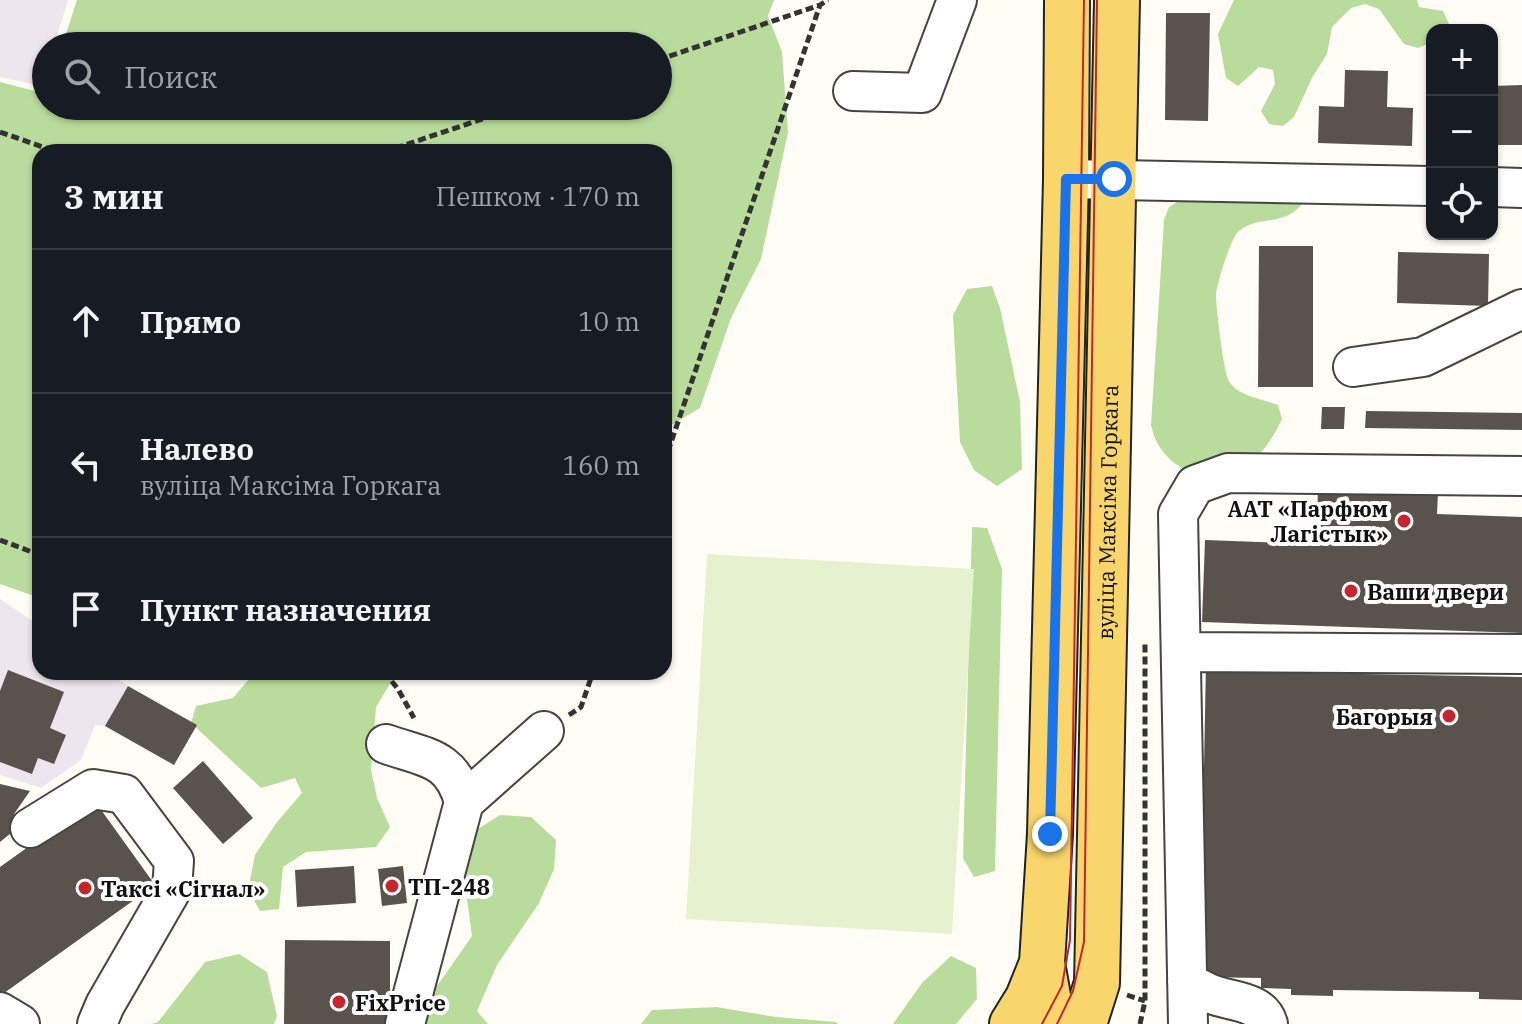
<!DOCTYPE html>
<html lang="ru">
<head>
<meta charset="utf-8">
<style>
	body { margin:0; font-family:"IBM Plex Serif",serif; background:#20242c; color:#f1f3f6 }
	.controls { position:absolute; right:24px; top:24px; display:grid; overflow:hidden; border-radius:16px; box-shadow:0 2px 6px #0004 }
	.controls button { width:72px; height:72px; display:grid; place-items:center; padding:0; border:0; border-bottom:2px solid #363941; background:#171b24; color:#f1f3f6; font:40px sans-serif }
	.stop { position:absolute; width:24px; height:24px; margin:-18px; border:6px solid #1a73e8; border-radius:50%; background:#fff }
	.stop.end { background:#1a73e8; border-color:#fff; box-shadow:0 2px 8px #0008 }
	.list { margin:0; padding:0; list-style:none }
	h2 { display:flex; justify-content:space-between; align-items:center; height:104px; margin:0; padding:0 32px; font-size:34px }
	h2 small { font-size:26px; font-weight:400; color:#9ea1a6 }
	.list li { display:grid; grid-template-columns:52px 1fr auto; gap:24px; align-items:center; box-sizing:border-box; height:144px; padding:0 32px; border-top:2px solid #363941 }
	.list b { display:block; font-size:30px; white-space:nowrap }
	.list p { margin:0; font-size:26px; white-space:nowrap; color:#9ea1a6 }
	.list em { font-size:26px; font-style:normal; color:#9ea1a6 }
	.icon { flex:none; width:44px; height:44px; fill:none; stroke:currentColor; stroke-width:2; stroke-linecap:round; stroke-linejoin:round }
	.map { position:relative; flex:none; width:1522px; height:1024px; overflow:hidden }
	.search { position:absolute; background:#171b24; box-shadow:0 2px 6px #0004; left:32px; top:32px; width:640px; height:88px; display:flex; align-items:center; gap:20px; box-sizing:border-box; padding:0 28px; border-radius:44px; color:#9ea1a6; font-size:30px }
	.panel { position:absolute; background:#171b24; box-shadow:0 2px 6px #0004; left:32px; top:144px; width:640px; height:536px; border-radius:24px }
	.map>svg:first-child { display:block }
	.industrial { fill:#eee6ef }
	.forest { fill:#b9dc9c }
	.pitch { fill:#e6f2cf }
	.building { fill:#5a524d }
	.lines { fill:none; stroke-linecap:round; stroke-linejoin:round }
	.minor-casing { stroke:#444; stroke-width:42 }
	.major-casing { stroke:#222; stroke-width:48 }
	.path { stroke:#333; stroke-width:5; stroke-dasharray:8 4; stroke-linecap:butt }
	.minor { stroke:#fff; stroke-width:38 }
	.major { stroke:#f9d66b; stroke-width:44 }
	.tram { stroke:#c4262e; stroke-width:2 }
	.route { stroke:#1a73e8; stroke-width:10 }
	.poi-dot { fill:#c4262e; stroke:#fff; stroke-width:3 }
	.labels { text-anchor:middle; dominant-baseline:central; stroke-width:8; stroke-linejoin:round; paint-order:stroke }
	.poi-label { font-size:22px; font-weight:bold; fill:#111; stroke:#fff; text-anchor:start }
	.street-label { font-size:22px; fill:#111; stroke:#fff }
</style>
</head>
<body>
<div class="map">
<svg width="1522" height="1024" viewBox="0 0 1522 1024">
	<rect width="100%" height="100%" fill="#fffdf5"/>
	<path class="industrial" d="M 0,0 L 68,0 L 54,46 L 46,46 L 46,71 L 41,86 L 0,77 Z
		M 0,599 L 40,626 L 40,672 L 107,672 L 128,686 L 105,726 L 95,725 L 81,760 L 41,788 L 0,775 Z"/>
	<path class="forest" d="M 77,0 L 774,0 L 768,16 L 782,52 L 788,132 L 761,259 L 731,318 L 700,408 L 668,427 L 664,426 L 664,152 L 40,152 L 40,598 L 0,584 L 0,82 L 46,94 L 46,106 L 658,106 L 658,46 L 62,46 Z
		M 1234,0 L 1417,0 L 1419,7 L 1443,11 L 1449,24 L 1446,30 L 1432,30 L 1432,42 L 1418,48 L 1404,44 L 1379,9 L 1365,4 L 1351,8 L 1332,27 L 1327,54 L 1312,78 L 1294,117 L 1283,126 L 1269,124 L 1261,111 L 1275,84 L 1273,70 L 1259,67 L 1238,86 L 1226,78 L 1218,34 Z
		M 1295,192 L 1303,203 C 1283,228 1258,214 1238,232 C 1231,238 1216,286 1216,295 C 1216,308 1224,373 1229,381 C 1237,396 1263,399 1278,405 L 1282,419 C 1259,466 1247,466 1198,477 C 1174,465 1157,453 1151,425 L 1164,220 L 1169,207 L 1182,199 Z
		M 992,286 L 1000,308 L 1020,402 L 1022,469 L 997,486 L 974,470 L 960,442 L 953,315 L 967,289 Z
		M 972,527 L 987,528 L 1002,569 L 995,871 L 974,877 L 963,858 Z
		M 255,672 L 397,672 L 376,707 L 371,770 L 377,798 L 390,827 L 376,847 L 306,852 L 283,867 L 279,909 L 260,911 L 248,890 L 255,855 L 277,822 L 302,793 L 295,778 L 261,788 L 191,723 L 196,706 L 233,698 Z
		M 500,815 L 531,817 L 556,840 L 554,869 L 539,903 L 497,965 L 477,1011 L 488,1024 L 425,1024 L 423,1006 L 472,936 L 463,869 L 470,834 Z
		M 239,954 L 267,972 L 277,1016 L 274,1024 L 151,1024 L 158,1022 L 205,962 Z
		M 951,956 L 976,968 L 977,999 L 956,1024 L 893,1024 L 922,983 Z
		M 716,1007 L 776,1017 L 836,1022 L 838,1024 L 641,1024 L 652,1010 Z"/>
	<path class="pitch" d="M 707,554 L 974,569 L 952,934 L 686,919 Z"/>
	<path class="building" d="M 1166,13 L 1210,13 L 1208,121 L 1165,120 Z
		M 1345,70 L 1388,71 L 1387,107 L 1413,108 L 1412,146 L 1318,143 L 1319,106 L 1344,107 Z
		M 1522,85 L 1522,145 L 1492,145 L 1492,86 Z
		M 1259,246 L 1313,246 L 1313,387 L 1258,387 Z
		M 1398,252 L 1489,254 L 1488,306 L 1397,303 Z
		M 1322,407 L 1345,407 L 1344,429 L 1321,429 Z
		M 1366,411 L 1522,413 L 1522,430 L 1365,428 Z
		M 1318,489 L 1438,493 L 1437,514 L 1522,517 L 1522,633 L 1202,622 L 1205,540 L 1316,544 Z
		M 1206,662 L 1254,663 L 1254,672 L 1522,677 L 1522,1000 L 1479,999 L 1479,992 L 1333,990 L 1333,996 L 1291,995 L 1291,989 L 1261,988 L 1261,978 L 1200,977 Z
		M 8,670 L 64,692 L 50,728 L 66,735 L 54,764 L 38,758 L 32,774 L 0,762 L 0,691 Z
		M 128,686 L 197,725 L 174,765 L 105,726 Z
		M 203,761 L 253,818 L 223,844 L 173,788 Z
		M 0,784 L 30,791 L 14,814 L 16,829 L 0,842 Z
		M 94,800 L 155,885 L 0,996 L 0,867 Z
		M 354,866 L 356,903 L 297,907 L 295,870 Z
		M 403,866 L 407,903 L 382,906 L 378,869 Z
		M 285,940 L 390,941 L 390,1024 L 284,1024 Z"/>
	<g class="lines">
		<defs>
			<path id="minor" d="M 853,91 L 922,93 L 957,0
				M 1066,179 L 1432,186
				M 1492,187 L 1522,188
				M 1353,367 L 1423,357 L 1522,309
				M 1182,652 L 1522,654
				M 386,744 C 426,758 452,757 464,802 L 405,1024
				M 464,802 L 544,731
				M 30,828 L 93,789 L 124,794 L 174,861 L 172,889 L 105,1005 L 97,1024
				M 1187,982 C 1195,986 1203,991 1211,994 C 1231,1002 1261,1000 1268,1024
				M 0,1012 L 20,1024
				M 1188,1024 L 1178,514 L 1195,485 L 1228,473 L 1522,476"/>
			<g id="major">
				<path d="M 1042,963 L 1053,1024"/>
				<path d="M 1012,1024 L 1028,998 L 1042,963 L 1050,834 L 1066,179 L 1067,0"/>
				<path id="s1" d="M 1084,1024 L 1097,983 L 1117,0"/>
			</g>
		</defs>
		<use href="#minor" class="minor-casing"/>
		<use href="#major" class="major-casing"/>
		<path class="path" d="M 658,60 L 820,5 L 828,0
			M 0,132 L 57,152
			M 384,152 L 521,106
			M 664,463 L 820,5
			M 0,540 L 40,555
			M 384,672 L 398,689 L 414,718
			M 569,715 L 581,707 L 593,672
			M 1127,995 L 1145,1001
			M 1140,1024 L 1145,1001 L 1145,642"/>
		<use href="#minor" class="minor"/>
		<use href="#major" class="major"/>
		<path class="tram" d="M 1042,1024 L 1062,986 L 1070,940 L 1084,0
			M 1057,1024 L 1073,991 L 1084,942 L 1097,0"/>
	</g>
	<g class="lines">
		<path class="route" d="M 1050,834 L 1066,179 L 1114,179"/>
	</g>
	<g class="poi-dot">
		<circle cx="1404" cy="521" r="8"/>
		<circle cx="1351" cy="591" r="8"/>
		<circle cx="1449" cy="716" r="8"/>
		<circle cx="392" cy="886" r="8"/>
		<circle cx="85" cy="888" r="8"/>
		<circle cx="339" cy="1002" r="8"/>
	</g>
	<g class="labels">
		<g class="poi-label">
			<text x="1388" y="508" text-anchor="end">ААТ «Парфюм<tspan x="1388" dy="25">Лагістык»</tspan></text>
			<text x="1367" y="591">Ваши двери</text>
			<text x="1433" y="716" text-anchor="end">Багорыя</text>
			<text x="408" y="886">ТП-248</text>
			<text x="101" y="888">Таксі «Сігнал»</text>
			<text x="355" y="1002">FixPrice</text>
		</g>
		<g class="street-label">
			<text stroke="none"><textPath href="#s1" startOffset="514">вуліца Максіма Горкага</textPath></text>
		</g>
	</g>
</svg>
<div class="controls">
<button>+</button>
<button>−</button>
<button><svg class="icon" aria-label="locate" viewBox="0 0 24 24"><circle cx="12" cy="12" r="6"/><path d="M12 2v4M12 18v4M2 12h4M18 12h4"/></svg></button>
</div>
<div class="stop" style="left:1114px;top:179px"></div>
<div class="stop end" style="left:1050px;top:834px"></div>
<div class="search"><svg class="icon" aria-label="search" viewBox="0 0 24 24"><circle cx="10" cy="10" r="6"/><path d="M15 15l6 6"/></svg>Поиск</div>
<section class="panel">
<h2>3 мин<small>Пешком · 170 m</small></h2>
<ul class="list">
<li><svg class="icon" aria-label="ahead" viewBox="0 0 24 24"><path d="M12 20V5M6 11l6-6 6 6"/></svg><div><b>Прямо</b></div><em>10 m</em></li>
<li><svg class="icon" aria-label="left" viewBox="0 0 24 24"><path d="M17 20v-9H6M10 6l-5 5 5 5"/></svg><div><b>Налево</b><p>вуліца Максіма Горкага</p></div><em>160 m</em></li>
<li><svg class="icon" aria-label="arrive" viewBox="0 0 24 24"><path d="M6 21V4h12l-3 4 3 4H6"/></svg><div><b>Пункт назначения</b></div></li>
</ul>
</section>
</div>
</body>
</html>
